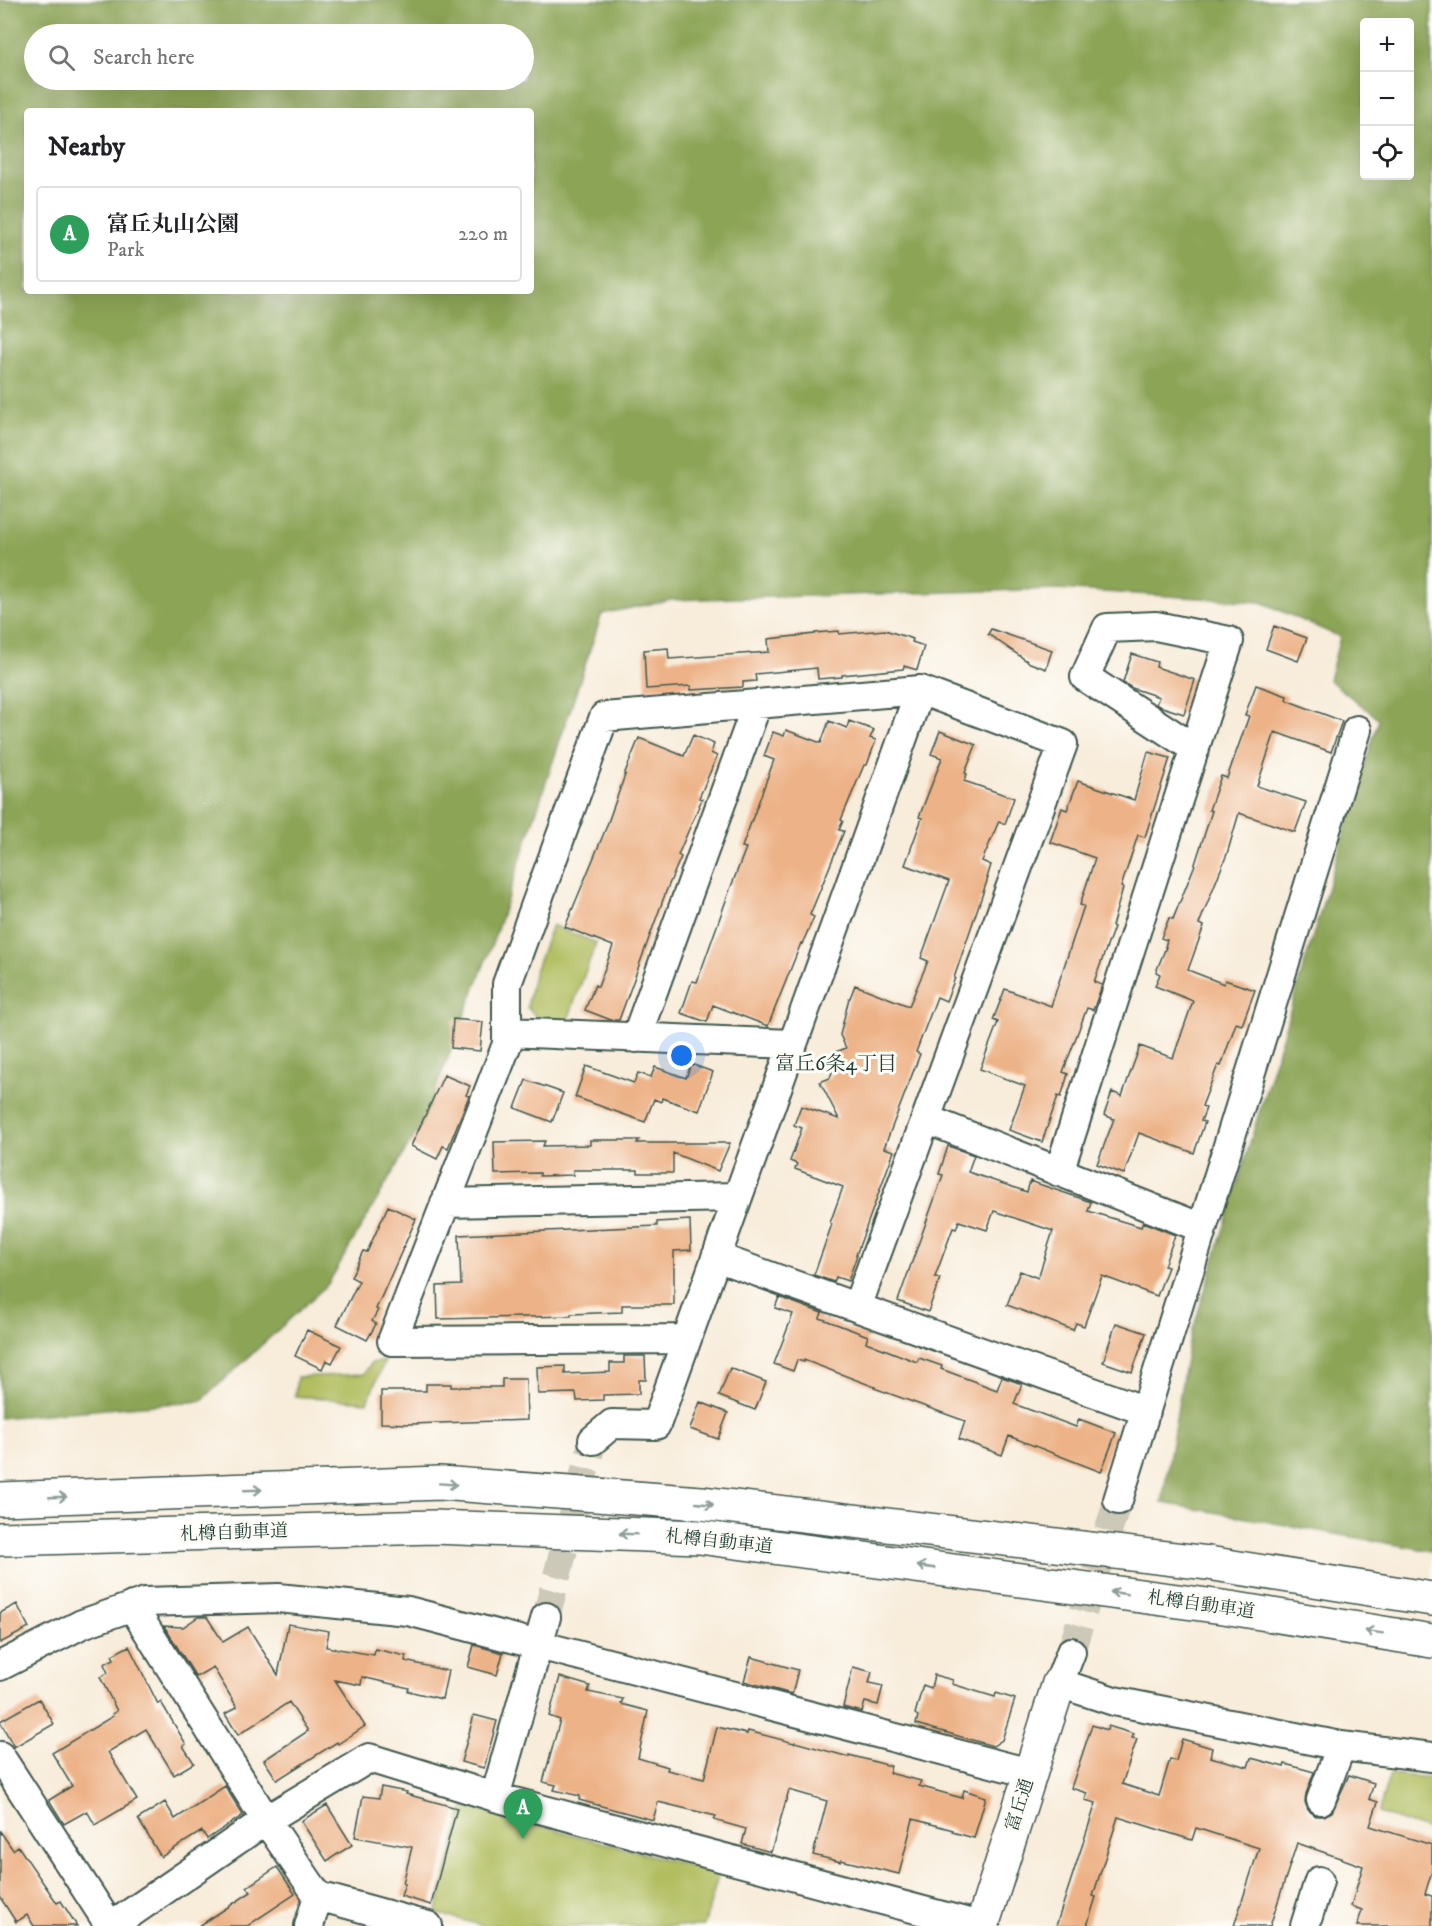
<!DOCTYPE html>
<html lang="en">
<head>
<meta charset="utf-8">
<style>
	body { margin:0; font-family:"IM FELL DW Pica","Noto Serif JP",serif; background:#f2f2f2; color:#202124 }
	.controls { position:absolute; right:18px; top:18px; display:grid; overflow:hidden; border-radius:6px; box-shadow:0 6px 24px #0002 }
	.controls button { width:54px; height:54px; display:grid; place-items:center; padding:0; border:0; border-bottom:2px solid #e0e0e0; background:#fff; color:#202124; font:30px sans-serif }
	.you { position:absolute; left:682px; top:1056px; width:21px; height:21px; margin:-15px; border:4px solid #fff; border-radius:50%; background:#1a73e8; box-shadow:0 0 0 9px #1a73e833 }
	.badge { display:grid; place-items:center; width:39px; height:39px; border-radius:50%; background:#0f766e; color:#fff; font-size:20px; font-weight:700 }
	.pin { position:absolute; translate:-50% -50px; filter:drop-shadow(0 2px 3px #0008) }
	.pin::after { content:''; position:absolute; top:32px; width:21px; height:18px; background:inherit; clip-path:polygon(0 0,100% 0,50% 100%) }
	.list { margin:0; padding:0; list-style:none }
	h2 { display:flex; justify-content:space-between; align-items:center; height:78px; margin:0; padding:0 24px; font-size:26px }
	h2 small { font-size:20px; font-weight:400; color:#757577 }
	.list li { display:grid; grid-template-columns:39px 1fr auto; gap:18px; align-items:center; box-sizing:border-box; height:96px; margin:0 12px 12px; padding:0 12px; border:2px solid #e0e0e0; border-radius:6px }
	.list b { display:block; font-size:22px; white-space:nowrap }
	.list p { margin:0; font-size:20px; white-space:nowrap; color:#757577 }
	.list em { font-size:20px; font-style:normal; color:#757577 }
	.icon { flex:none; width:33px; height:33px; fill:none; stroke:currentColor; stroke-width:2; stroke-linecap:round; stroke-linejoin:round }
	.map { position:relative; flex:none; width:1432px; height:1926px; overflow:hidden }
	.search { position:absolute; background:#fff; box-shadow:0 6px 24px #0002; left:24px; top:24px; width:510px; height:66px; display:flex; align-items:center; gap:15px; box-sizing:border-box; padding:0 21px; border-radius:33px; color:#757577; font-size:22px }
	.panel { position:absolute; background:#fff; box-shadow:0 6px 24px #0002; left:24px; top:108px; width:510px; height:186px; border-radius:6px }
	.map>svg:first-child { display:block }
	.green { fill:#b1bd5f; stroke:#687d4a; stroke-width:1.5 }
	.forest { fill:#8ca456; stroke:#567045; stroke-width:1.5; fill-rule:evenodd }
	.building { fill:#edb287 }
	.lines { fill:none; stroke-linecap:round; stroke-linejoin:round }
	.street-tunnel { stroke:#cdc9b9; stroke-width:28; stroke-dasharray:28 14; stroke-linecap:butt }
	.street-casing { stroke:#40574d; stroke-width:32 }
	.secondary-casing { stroke:#40574d; stroke-width:36 }
	.highway-casing { stroke:#40574d; stroke-width:36 }
	.street { stroke:#fff; stroke-width:28 }
	.secondary { stroke:#fff; stroke-width:33 }
	.highway { stroke:#fff; stroke-width:33 }
	.oneway { stroke:#8f9e9a }
	.labels { text-anchor:middle; dominant-baseline:central; stroke-width:6; stroke-linejoin:round; paint-order:stroke }
	.street-label { font-size:18px; fill:#1f3d34; stroke:#fdfcf7 }
	.neighbourhood-label { font-size:20px; fill:#1f3d34; stroke:#fdfcf7 }
</style>
</head>
<body>
<div class="map">
<svg width="1432" height="1926" viewBox="0 0 1432 1926">
	<rect width="100%" height="100%" fill="#fdfcf7"/>
	<filter id="ink" filterUnits="userSpaceOnUse"><feTurbulence type="fractalNoise" baseFrequency=".0167" numOctaves="2"/><feDisplacementMap in="SourceGraphic" scale="12" xChannelSelector="R" yChannelSelector="G"/><feConvolveMatrix kernelMatrix="1 2 1 2 8 2 1 2 1" color-interpolation-filters="sRGB"/></filter>
	<filter id="wash" filterUnits="userSpaceOnUse"><feTurbulence type="fractalNoise" baseFrequency=".008" numOctaves="4" result="noise"/><feDisplacementMap in="SourceGraphic" scale="24" xChannelSelector="R" yChannelSelector="G"/><feGaussianBlur stdDeviation="1.35" result="paint"/><feColorMatrix in="noise" values="0 0 0 0 0 0 0 0 0 0 0 0 0 0 0 0 0 1.4 0 .05"/><feComposite in="paint" operator="in"/></filter>
	<g filter="url(#wash)">
		<rect width="100%" height="100%" fill="#f8ecda"/>
		<path class="green" d="M 552,925 L 596,943 L 567,1022 C 546,1022 541,1024 527,1007 L 534,974 Z
			M 385,1361 L 367,1402 L 295,1396 L 297,1377 L 364,1374 L 371,1363 Z
			M 1390,1774 L 1432,1778 L 1432,1821 L 1429,1830 L 1378,1813 Z
			M 464,1806 L 719,1873 L 704,1926 L 484,1926 L 436,1913 Z"/>
		<path class="forest" d="M 0,0 L 1432,0 L 1432,1551 L 1162,1503 L 1188,1346 L 1379,719 L 1329,680 L 1340,637 L 1261,602 L 1057,589 L 670,600 L 602,614 L 494,939 L 424,1119 L 328,1284 L 201,1401 L 0,1418 ZM 1364,22 L 1410,22 L 1410,176 L 1364,176 ZM 34,34 L 524,34 L 524,80 L 34,80 ZM 27,111 L 531,111 L 531,291 L 27,291 Z"/>
		<g id="blocks">
			<path class="building" d="M 1274,626 L 1307,638 L 1298,661 L 1266,649 Z
				M 991,629 L 1052,650 L 1046,669 L 1030,663 L 988,634 Z
				M 885,630 L 913,639 L 912,642 L 924,646 L 917,670 L 904,666 L 903,669 L 842,675 L 842,677 L 818,679 L 817,668 L 755,674 L 756,681 L 743,682 L 743,687 L 691,690 L 691,686 L 646,689 L 644,650 L 668,648 L 669,659 L 769,652 L 768,639 L 815,634 L 815,633 L 839,631 L 839,634 Z
				M 1132,654 L 1157,662 L 1156,667 L 1195,680 L 1184,714 L 1159,706 L 1156,704 L 1159,697 L 1132,688 L 1123,682 Z
				M 1256,685 L 1287,696 L 1286,700 L 1342,721 L 1331,752 L 1275,732 L 1257,786 L 1306,802 L 1295,832 L 1239,813 L 1227,854 L 1199,924 L 1204,926 L 1188,970 L 1224,984 L 1225,980 L 1255,990 L 1242,1025 L 1236,1023 L 1221,1066 L 1218,1065 L 1202,1106 L 1206,1108 L 1201,1121 L 1205,1122 L 1194,1153 L 1139,1133 L 1124,1174 L 1097,1164 L 1114,1119 L 1104,1115 L 1112,1092 L 1122,1096 L 1140,1046 L 1173,1058 L 1193,1001 L 1155,986 L 1160,974 L 1156,972 L 1166,947 L 1165,947 L 1167,940 L 1161,938 L 1169,918 L 1173,919 L 1194,867 L 1212,811 L 1209,810 L 1221,776 L 1227,778 L 1249,716 L 1245,715 Z
				M 829,721 L 847,728 L 849,721 L 874,730 L 870,738 L 876,740 L 867,765 L 864,765 L 841,820 L 843,821 L 839,830 L 844,831 L 810,915 L 814,917 L 802,944 L 801,943 L 768,1026 L 713,1005 L 707,1022 L 681,1013 L 692,981 L 697,982 L 729,892 L 746,848 L 742,847 L 774,760 L 764,756 L 773,732 L 784,736 L 786,730 L 821,743 Z
				M 940,731 L 976,745 L 965,773 L 967,774 L 964,781 L 1014,798 L 1005,824 L 999,821 L 982,861 L 991,865 L 987,878 L 988,878 L 954,978 L 955,978 L 946,1001 L 937,997 L 916,1052 L 920,1054 L 884,1148 L 894,1151 L 856,1255 L 857,1255 L 848,1281 L 836,1277 L 834,1282 L 814,1275 L 832,1224 L 830,1223 L 843,1187 L 795,1169 L 797,1164 L 790,1161 L 802,1128 L 794,1125 L 801,1106 L 839,1119 L 820,1082 L 830,1078 L 835,1063 L 831,1054 L 846,1048 L 840,1035 L 849,998 L 850,998 L 855,985 L 909,1006 L 928,961 L 921,958 L 949,881 L 905,865 L 922,818 L 919,817 L 942,758 L 931,754 Z
				M 693,735 L 714,744 L 711,753 L 717,756 L 699,798 L 702,799 L 678,855 L 681,857 L 667,889 L 619,1020 L 611,1020 L 585,1010 L 595,985 L 598,987 L 613,946 L 565,927 L 606,828 L 625,775 L 624,775 L 639,738 L 684,756 Z
				M 1148,752 L 1170,758 L 1145,837 L 1138,835 L 1121,887 L 1123,888 L 1112,926 L 1114,927 L 1094,982 L 1102,985 L 1100,991 L 1093,1010 L 1087,1008 L 1063,1072 L 1068,1074 L 1061,1097 L 1058,1096 L 1042,1142 L 1009,1130 L 1025,1086 L 980,1069 L 998,1022 L 993,1020 L 1005,989 L 1051,1006 L 1084,906 L 1080,905 L 1095,858 L 1050,842 L 1062,808 L 1067,810 L 1078,781 L 1134,800 Z
				M 453,1019 L 483,1022 L 480,1051 L 451,1048 Z
				M 691,1064 L 713,1072 L 699,1111 L 662,1098 L 661,1102 L 654,1099 L 645,1122 L 575,1097 L 586,1066 L 634,1083 L 638,1073 L 651,1077 L 655,1067 L 686,1078 Z
				M 444,1075 L 470,1086 L 466,1095 L 469,1096 L 448,1148 L 443,1146 L 437,1159 L 411,1146 Z
				M 526,1080 L 563,1093 L 552,1122 L 515,1108 Z
				M 590,1140 L 639,1140 L 637,1143 L 730,1143 L 718,1171 L 673,1153 L 673,1173 L 638,1173 L 638,1170 L 573,1170 L 573,1175 L 540,1176 L 540,1173 L 495,1174 L 494,1142 L 545,1141 L 543,1146 L 590,1145 Z
				M 948,1146 L 974,1155 L 968,1172 L 1027,1192 L 1030,1181 L 1091,1202 L 1088,1211 L 1141,1227 L 1143,1222 L 1175,1235 L 1164,1266 L 1168,1267 L 1157,1296 L 1102,1276 L 1084,1326 L 1076,1323 L 1073,1330 L 1007,1305 L 1020,1271 L 1038,1278 L 1053,1231 L 994,1211 L 987,1230 L 959,1221 L 956,1229 L 953,1228 L 935,1277 L 940,1278 L 928,1312 L 898,1301 L 943,1175 L 939,1174 Z
				M 388,1206 L 416,1219 L 376,1309 L 378,1310 L 372,1321 L 376,1324 L 367,1340 L 337,1325 L 359,1281 L 351,1277 L 363,1251 L 367,1252 Z
				M 690,1220 L 691,1250 L 674,1251 L 674,1305 L 622,1305 L 622,1312 L 571,1314 L 571,1316 L 438,1319 L 437,1286 L 461,1285 L 459,1235 L 657,1226 L 657,1222 Z
				M 779,1297 L 822,1313 L 820,1318 L 868,1336 L 866,1342 L 917,1362 L 919,1358 L 942,1366 L 941,1369 L 997,1390 L 1002,1377 L 1022,1384 L 1014,1404 L 1076,1427 L 1079,1419 L 1116,1433 L 1101,1472 L 1009,1436 L 1002,1455 L 959,1439 L 965,1421 L 874,1388 L 875,1387 L 804,1360 L 804,1362 L 797,1360 L 793,1371 L 774,1364 L 793,1314 L 775,1308 Z
				M 1116,1323 L 1146,1333 L 1132,1372 L 1103,1362 Z
				M 307,1330 L 341,1346 L 332,1363 L 326,1360 L 322,1369 L 295,1356 Z
				M 624,1356 L 645,1356 L 646,1380 L 639,1380 L 639,1394 L 603,1395 L 603,1400 L 577,1401 L 576,1393 L 538,1394 L 537,1367 L 565,1366 L 565,1374 L 610,1372 L 610,1363 L 624,1363 Z
				M 730,1368 L 766,1382 L 755,1410 L 719,1396 Z
				M 502,1379 L 526,1379 L 527,1420 L 411,1424 L 381,1423 L 381,1391 L 426,1391 L 426,1384 L 451,1384 L 451,1387 L 502,1387 Z
				M 700,1402 L 728,1413 L 718,1439 L 690,1429 Z
				M 17,1604 L 29,1628 L 0,1643 L 0,1613 Z
				M 198,1617 L 207,1617 L 223,1642 L 248,1627 L 278,1675 L 288,1624 L 329,1631 L 326,1647 L 374,1655 L 375,1649 L 406,1656 L 405,1661 L 448,1671 L 442,1699 L 408,1691 L 409,1688 L 362,1677 L 361,1685 L 335,1680 L 365,1726 L 338,1744 L 337,1742 L 277,1780 L 264,1760 L 308,1731 L 289,1702 L 238,1735 L 225,1714 L 237,1707 L 213,1667 L 196,1677 L 164,1626 L 183,1627 Z
				M 474,1645 L 503,1653 L 497,1675 L 468,1667 Z
				M 129,1646 L 158,1704 L 161,1702 L 186,1744 L 183,1746 L 194,1763 L 174,1775 L 146,1729 L 108,1752 L 137,1800 L 95,1825 L 87,1811 L 64,1824 L 49,1800 L 72,1786 L 52,1753 L 113,1716 L 112,1714 L 117,1711 L 100,1677 L 108,1673 L 104,1664 L 114,1659 L 112,1655 Z
				M 751,1657 L 798,1670 L 792,1694 L 744,1681 Z
				M 853,1667 L 872,1672 L 869,1683 L 883,1686 L 878,1705 L 865,1702 L 862,1712 L 843,1707 Z
				M 934,1675 L 953,1680 L 952,1684 L 995,1697 L 996,1693 L 1015,1699 L 1002,1740 L 993,1746 L 916,1724 L 918,1716 L 915,1714 L 923,1685 L 931,1688 Z
				M 560,1677 L 590,1686 L 588,1692 L 623,1699 L 621,1704 L 648,1711 L 638,1758 L 668,1767 L 667,1770 L 704,1779 L 717,1727 L 747,1734 L 748,1731 L 794,1743 L 795,1742 L 849,1757 L 849,1755 L 891,1766 L 889,1773 L 921,1781 L 919,1786 L 962,1798 L 964,1790 L 986,1797 L 974,1838 L 952,1832 L 953,1830 L 913,1819 L 899,1874 L 841,1860 L 841,1862 L 813,1855 L 827,1801 L 789,1790 L 771,1852 L 742,1844 L 746,1829 L 714,1820 L 716,1816 L 658,1802 L 653,1820 L 579,1800 L 580,1796 L 554,1790 L 556,1785 L 543,1782 L 560,1720 L 549,1716 Z
				M 39,1699 L 54,1724 L 14,1747 L 0,1721 Z
				M 474,1715 L 497,1721 L 484,1768 L 461,1762 Z
				M 1092,1725 L 1107,1730 L 1108,1726 L 1134,1734 L 1132,1738 L 1137,1739 L 1122,1784 L 1159,1796 L 1170,1759 L 1176,1761 L 1182,1739 L 1212,1748 L 1210,1757 L 1248,1767 L 1251,1758 L 1284,1767 L 1285,1764 L 1314,1772 L 1306,1794 L 1305,1802 L 1308,1810 L 1316,1816 L 1324,1816 L 1332,1812 L 1349,1775 L 1374,1783 L 1369,1799 L 1378,1802 L 1370,1826 L 1432,1845 L 1432,1871 L 1425,1894 L 1432,1896 L 1432,1926 L 1357,1926 L 1362,1910 L 1351,1906 L 1363,1866 L 1297,1843 L 1270,1926 L 1234,1926 L 1259,1848 L 1196,1828 L 1192,1840 L 1118,1817 L 1093,1896 L 1096,1897 L 1087,1926 L 1056,1926 L 1096,1803 L 1085,1800 L 1087,1793 L 1071,1788 Z
				M 225,1786 L 243,1815 L 207,1839 L 202,1831 L 161,1857 L 138,1819 L 165,1802 L 175,1819 Z
				M 381,1787 L 407,1792 L 406,1794 L 457,1808 L 431,1905 L 401,1896 L 405,1884 L 403,1883 L 412,1847 L 355,1837 L 363,1796 L 379,1798 Z
				M 327,1805 L 352,1845 L 327,1861 L 301,1821 Z
				M 0,1831 L 13,1850 L 18,1846 L 57,1903 L 61,1901 L 77,1926 L 34,1926 L 27,1915 L 16,1922 L 0,1897 Z
				M 277,1867 L 295,1894 L 247,1926 L 199,1926 L 251,1892 L 247,1887 Z"/>
		</g>
	</g>
	<g filter="url(#ink)">
		<use href="#blocks" fill-opacity="0" stroke="#40574d" stroke-width="1.5"/>
		<g class="lines">
			<path class="street-tunnel" d="M 546,1617 L 593,1440
				M 1071,1652 L 1118,1500"/>
			<defs>
				<path id="street" d="M 507,1032 L 792,1044
					M 636,1038 L 757,704
					M 926,1119 L 1202,1228
					M 1059,1172 L 1229,641 L 1156,626 L 1107,628 L 1085,677 L 1195,749
					M 445,1203 L 737,1197
					M 716,1257 L 1146,1411
					M 686,1339 L 392,1341 L 507,1044 L 507,984 L 604,717 L 920,690 L 1063,744 L 857,1307
					M 593,1440 L 612,1424 L 656,1425 L 920,690
					M 1118,1500 L 1357,730
					M 132,1606 L 266,1820 L 318,1896 L 428,1926
					M 1071,1652 L 1059,1683 L 1114,1701 L 1341,1746 L 1432,1757
					M 0,1666 L 82,1624 L 145,1602 L 278,1598 L 408,1611 L 1030,1773
					M 0,1756 L 110,1926
					M 495,1797 L 546,1617
					M 1321,1800 L 1341,1746
					M 112,1926 L 266,1820 L 369,1758 L 495,1797 L 980,1926
					M 309,1926 L 318,1896
					M 1305,1926 L 1319,1881"/>
				<path id="secondary" d="M 982,1926 L 1059,1683"/>
				<path id="highway" d="M 0,1499 L 440,1483 L 701,1503 L 1208,1563 L 1432,1599
					M 0,1539 L 434,1527 L 699,1537 L 1230,1608 L 1432,1641"/>
			</defs>
			<use href="#street" class="street-casing"/>
			<use href="#secondary" class="secondary-casing"/>
			<use href="#highway" class="highway-casing"/>
			<use href="#street" class="street"/>
			<use href="#secondary" class="secondary"/>
			<use href="#highway" class="highway"/>
		</g>
		<defs><path id="oneway-shaft" d="M-6 0H5M1.5-3L5.5 0L1.5 3" fill="none" stroke-width="1.6" stroke-linecap="round" stroke-linejoin="round" transform="scale(1.5)"/></defs>
		<g class="oneway">
			<use href="#oneway-shaft" transform="translate(448 1484) rotate(4)"/>
			<use href="#oneway-shaft" transform="translate(253 1490) rotate(-2)"/>
			<use href="#oneway-shaft" transform="translate(58 1497) rotate(-2)"/>
			<use href="#oneway-shaft" transform="translate(705 1504) rotate(6)"/>
			<use href="#oneway-shaft" transform="translate(628 1534) rotate(-178)"/>
			<use href="#oneway-shaft" transform="translate(926 1567) rotate(-172)"/>
			<use href="#oneway-shaft" transform="translate(1119 1593) rotate(-172)"/>
			<use href="#oneway-shaft" transform="translate(1374 1632) rotate(-171)"/>
		</g>
	</g>
	<g class="labels">
		<g class="street-label">
			<text transform="translate(234 1533) rotate(-2)">札樽自動車道</text>
			<text transform="translate(719 1542) rotate(6)">札樽自動車道</text>
			<text transform="translate(1201 1605) rotate(8)">札樽自動車道</text>
			<text transform="translate(1020 1805) rotate(-72)">富丘通</text>
		</g>
		<g class="neighbourhood-label">
			<text x="836" y="1064">富丘6条4丁目</text>
		</g>
	</g>
</svg>
<div class="controls">
<button>+</button>
<button>−</button>
<button><svg class="icon" aria-label="locate" viewBox="0 0 24 24"><circle cx="12" cy="12" r="6"/><path d="M12 2v4M12 18v4M2 12h4M18 12h4"/></svg></button>
</div>
<div class="you"></div>
<div class="pin badge" style="left:523px;top:1839px;background:#2e9e5b">A</div>
<div class="search"><svg class="icon" aria-label="search" viewBox="0 0 24 24"><circle cx="10" cy="10" r="6"/><path d="M15 15l6 6"/></svg>Search here</div>
<section class="panel">
<h2>Nearby<small></small></h2>
<ul class="list">
<li><span class="badge" style="background:#2e9e5b">A</span><div><b>富丘丸山公園</b><p>Park</p></div><em>220 m</em></li>
</ul>
</section>
</div>
</body>
</html>
